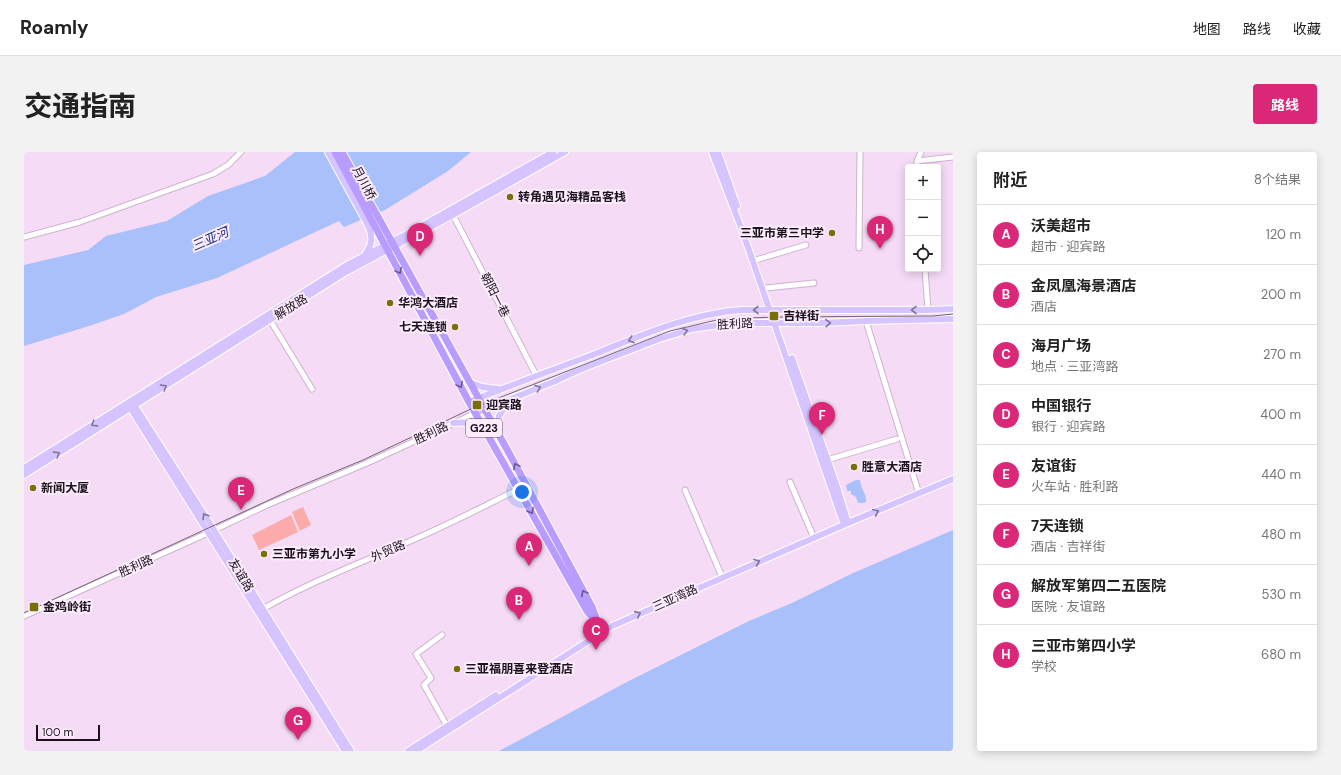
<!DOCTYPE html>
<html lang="zh">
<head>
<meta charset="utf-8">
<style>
	body { margin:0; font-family:"DM Sans","Noto Sans SC",sans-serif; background:#f2f2f2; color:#222 }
	.controls { position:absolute; right:12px; top:12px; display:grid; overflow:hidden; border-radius:4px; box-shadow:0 2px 10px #0003 }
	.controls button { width:36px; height:36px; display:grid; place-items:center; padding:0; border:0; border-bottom:1px solid #e0e0e0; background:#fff; color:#222; font:20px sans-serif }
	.scale { position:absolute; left:12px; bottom:10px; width:64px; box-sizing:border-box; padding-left:4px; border:2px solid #1b121b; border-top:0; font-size:11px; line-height:14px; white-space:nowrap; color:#1b121b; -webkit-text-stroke:3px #fcecfd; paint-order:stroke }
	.you { position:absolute; left:498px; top:340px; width:14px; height:14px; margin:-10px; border:3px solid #fff; border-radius:50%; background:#1a73e8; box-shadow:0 0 0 6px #1a73e833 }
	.badge { display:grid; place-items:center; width:26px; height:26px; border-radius:50%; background:#db2777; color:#fff; font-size:13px; font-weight:700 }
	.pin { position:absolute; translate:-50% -33px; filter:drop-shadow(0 1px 2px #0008) }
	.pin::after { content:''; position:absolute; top:21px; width:14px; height:12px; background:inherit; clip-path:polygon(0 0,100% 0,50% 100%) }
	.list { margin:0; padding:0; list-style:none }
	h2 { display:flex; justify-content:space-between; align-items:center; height:52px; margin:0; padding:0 16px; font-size:17px }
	h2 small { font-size:13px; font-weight:400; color:#767676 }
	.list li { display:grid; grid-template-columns:26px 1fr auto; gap:12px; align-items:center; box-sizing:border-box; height:60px; padding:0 16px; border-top:1px solid #e0e0e0 }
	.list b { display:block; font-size:15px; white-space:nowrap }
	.list p { margin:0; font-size:13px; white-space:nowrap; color:#767676 }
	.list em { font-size:13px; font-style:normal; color:#767676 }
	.icon { flex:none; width:22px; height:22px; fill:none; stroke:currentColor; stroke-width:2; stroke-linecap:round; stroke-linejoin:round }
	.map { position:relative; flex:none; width:929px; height:599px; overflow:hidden; border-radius:4px }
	header { display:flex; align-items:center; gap:24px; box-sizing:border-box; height:56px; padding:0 20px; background:#fff; border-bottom:1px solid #e0e0e0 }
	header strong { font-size:19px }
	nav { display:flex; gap:22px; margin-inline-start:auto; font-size:14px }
	.intro { display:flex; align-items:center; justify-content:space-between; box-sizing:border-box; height:96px; padding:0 24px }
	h1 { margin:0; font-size:28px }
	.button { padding:10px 18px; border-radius:4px; background:#db2777; color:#fff; font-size:14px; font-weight:700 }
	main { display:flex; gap:24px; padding:0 24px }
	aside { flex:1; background:#fff; border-radius:4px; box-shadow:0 2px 10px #0003 }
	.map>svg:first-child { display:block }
	.green { fill:#faabaa }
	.water { fill:#aac0fb }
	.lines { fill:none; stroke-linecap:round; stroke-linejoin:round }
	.minor-casing { stroke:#cdb3ce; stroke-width:7 }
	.major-casing { stroke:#fff; stroke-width:8 }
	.highway-casing { stroke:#fff; stroke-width:9 }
	.minor { stroke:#fff; stroke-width:5 }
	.major { stroke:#d5c4ff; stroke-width:6 }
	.highway { stroke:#b99cff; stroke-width:7 }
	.tram { stroke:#756575; stroke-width:1 }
	.oneway { stroke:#6a578d }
	.oneway2 { stroke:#817498 }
	.poi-dot { fill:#786e0a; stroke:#fcecfd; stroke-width:1.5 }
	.labels { text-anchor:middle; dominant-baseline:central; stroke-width:4; stroke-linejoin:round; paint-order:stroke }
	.shield { fill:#fcecfd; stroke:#5e535f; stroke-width:1 }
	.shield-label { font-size:11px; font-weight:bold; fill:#1b121b }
	.street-label { font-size:12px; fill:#1b121b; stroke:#fcecfd }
	.poi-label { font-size:12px; font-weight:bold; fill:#1b121b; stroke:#fcecfd; text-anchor:start }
	.water-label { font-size:13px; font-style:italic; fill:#1f3284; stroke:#fcecfd }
</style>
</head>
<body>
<header>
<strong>Roamly</strong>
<nav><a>地图</a><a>路线</a><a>收藏</a></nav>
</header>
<div class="intro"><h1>交通指南</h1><a class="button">路线</a></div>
<main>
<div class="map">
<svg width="929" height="599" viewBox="0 0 929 599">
	<rect width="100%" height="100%" fill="#f5dbf6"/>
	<path class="green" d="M 279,355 L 287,373 L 276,379 L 268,360 Z
		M 267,363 L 274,380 L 235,398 L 228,383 Z"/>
	<path class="water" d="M 271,0 L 447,0 L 424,19 L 361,58 L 320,75 L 315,69 L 193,126 L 132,145 L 100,162 L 65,174 L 0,194 L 0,113 L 64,98 L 82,84 L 143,69 L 184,44 L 241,24 Z
		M 832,328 L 836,328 C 836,336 843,342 842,350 L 839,351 L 834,351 L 832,345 L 827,342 L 827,339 L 823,339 L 822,333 Z
		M 929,378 L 929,599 L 475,599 L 599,532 L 725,469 L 768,451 L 827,422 Z"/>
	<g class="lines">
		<defs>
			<path id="minor" d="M 893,9 L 929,5
				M 893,15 L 893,9 L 897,0
				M 429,63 L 512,223
				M 0,85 L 56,70 L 189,22 L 204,13 L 217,0
				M 835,96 L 836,0
				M 732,108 L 782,93
				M 901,117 L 904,158
				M 742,136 L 790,131
				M 246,168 L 288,237
				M 842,169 L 895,342
				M 803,308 L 873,287
				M 766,330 L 790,386
				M 661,338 L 698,425
				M 237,458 C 283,431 335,412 384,390 C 422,374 458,355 495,337
				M 0,464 L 184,381 L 243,353 L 343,311 L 452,261
				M 418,483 L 392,502 L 407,526 L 400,533 L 423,574"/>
			<path id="major" d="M 304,0 L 345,75 C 349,87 348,92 341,103
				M 688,0 L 718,78 L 820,373
				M 694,0 L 713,54
				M 768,206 L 812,332 L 824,371
				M 445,230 L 458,235 L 475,237
				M 445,250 C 487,233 529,218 571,202 C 618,183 666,162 717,158 L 904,158 L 929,157
				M 109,251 L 185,370 L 327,599
				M 105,254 L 321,599
				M 452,261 L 529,230 L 555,218 L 635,187 L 668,177 L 701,172 L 717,171 L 797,171 L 842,169 L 929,167
				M 429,271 C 440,270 451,270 461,279
				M 473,279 L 475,264 L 486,248
				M 0,316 L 323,113 L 385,81 L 529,0
				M 0,323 L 322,120 L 429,63 L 541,0
				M 384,599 L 472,543
				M 392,599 L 588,474 L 824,371 L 929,327"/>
			<path id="highway" d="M 311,0 L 445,250 L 563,459 L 577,476
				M 318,0 L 485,301 L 568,455 L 574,471"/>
		</defs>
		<use href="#minor" class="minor-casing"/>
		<use href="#major" class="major-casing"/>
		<use href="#highway" class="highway-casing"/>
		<use href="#minor" class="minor"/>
		<use href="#major" class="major"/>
		<use href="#highway" class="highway"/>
		<path class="tram" d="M 0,461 L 269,337 L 339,308 L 449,256 L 646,179 L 697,167 L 753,165 L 909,164 L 929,162"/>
	</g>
	<defs><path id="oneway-chevron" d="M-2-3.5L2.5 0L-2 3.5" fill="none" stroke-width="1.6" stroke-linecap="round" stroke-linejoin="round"/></defs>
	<g class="oneway">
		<use href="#oneway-chevron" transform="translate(375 119) rotate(62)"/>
		<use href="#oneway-chevron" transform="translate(436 233) rotate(62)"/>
		<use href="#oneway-chevron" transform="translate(492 314) rotate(-118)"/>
		<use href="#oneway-chevron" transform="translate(507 359) rotate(61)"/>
		<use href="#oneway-chevron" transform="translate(560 441) rotate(-118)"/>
	</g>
	<g class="oneway2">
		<use href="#oneway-chevron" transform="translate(732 158) rotate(180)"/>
		<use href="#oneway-chevron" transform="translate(890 158) rotate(-180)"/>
		<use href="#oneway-chevron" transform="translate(804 171) rotate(-3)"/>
		<use href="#oneway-chevron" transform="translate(661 179) rotate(-17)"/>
		<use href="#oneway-chevron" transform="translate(607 188) rotate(160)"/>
		<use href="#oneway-chevron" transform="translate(140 235) rotate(-32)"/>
		<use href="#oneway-chevron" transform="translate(514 236) rotate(-21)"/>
		<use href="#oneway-chevron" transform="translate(70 272) rotate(148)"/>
		<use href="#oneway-chevron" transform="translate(33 302) rotate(-32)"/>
		<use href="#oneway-chevron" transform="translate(852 360) rotate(-23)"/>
		<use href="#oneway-chevron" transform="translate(181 364) rotate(-122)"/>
		<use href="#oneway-chevron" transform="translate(733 410) rotate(-23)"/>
		<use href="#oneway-chevron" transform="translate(614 462) rotate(-24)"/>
	</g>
	<g class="poi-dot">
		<circle cx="486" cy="45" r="4"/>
		<circle cx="808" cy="81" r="4"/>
		<circle cx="366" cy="151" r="4"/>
		<rect x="745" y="159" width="10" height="10" rx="2"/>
		<circle cx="431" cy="175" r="4"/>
		<rect x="448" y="248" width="10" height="10" rx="2"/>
		<circle cx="830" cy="315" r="4"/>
		<circle cx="9" cy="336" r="4"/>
		<circle cx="240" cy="402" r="4"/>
		<rect x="5" y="450" width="10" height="10" rx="2"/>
		<circle cx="433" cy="517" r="4"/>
	</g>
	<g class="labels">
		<rect class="shield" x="442" y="267" width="36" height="18" rx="3"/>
		<g class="shield-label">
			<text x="460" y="276">G223</text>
		</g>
		<g class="street-label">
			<text transform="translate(340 31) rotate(62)">月川桥</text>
			<text transform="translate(471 143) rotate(63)">朝阳一巷</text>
			<text transform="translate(267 155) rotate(-32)">解放路</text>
			<text transform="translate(711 172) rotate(-3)">胜利路</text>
			<text transform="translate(407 281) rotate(-25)">胜利路</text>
			<text transform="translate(364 399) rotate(-23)">外贸路</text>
			<text transform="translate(112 414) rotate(-24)">胜利路</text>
			<text transform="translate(217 423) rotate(59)">友谊路</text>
			<text transform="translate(651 446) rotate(-24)">三亚湾路</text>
		</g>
		<g class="poi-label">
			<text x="494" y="45">转角遇见海精品客栈</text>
			<text x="800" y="81" text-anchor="end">三亚市第三中学</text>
			<text x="374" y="151">华鸿大酒店</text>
			<text x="759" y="164">吉祥街</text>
			<text x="423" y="175" text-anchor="end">七天连锁</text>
			<text x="462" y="253">迎宾路</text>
			<text x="838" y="315">胜意大酒店</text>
			<text x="17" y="336">新闻大厦</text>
			<text x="248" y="402">三亚市第九小学</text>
			<text x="19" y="455">金鸡岭街</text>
			<text x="441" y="517">三亚福朋喜来登酒店</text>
		</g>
		<g class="water-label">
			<text transform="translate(186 87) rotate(-24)">三亚河</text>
		</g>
	</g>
</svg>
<div class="controls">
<button>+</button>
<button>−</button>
<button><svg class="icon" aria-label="locate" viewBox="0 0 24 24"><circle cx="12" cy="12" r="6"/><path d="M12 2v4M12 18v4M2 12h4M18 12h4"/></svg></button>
</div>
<div class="scale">100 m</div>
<div class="you"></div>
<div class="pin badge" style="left:505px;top:414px">A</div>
<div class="pin badge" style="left:495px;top:468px">B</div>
<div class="pin badge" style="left:572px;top:498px">C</div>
<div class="pin badge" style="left:396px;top:104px">D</div>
<div class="pin badge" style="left:217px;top:358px">E</div>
<div class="pin badge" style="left:798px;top:283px">F</div>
<div class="pin badge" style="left:274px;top:588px">G</div>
<div class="pin badge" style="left:856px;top:97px">H</div>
</div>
<aside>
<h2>附近<small>8个结果</small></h2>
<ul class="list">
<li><span class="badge">A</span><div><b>沃美超市</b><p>超市 · 迎宾路</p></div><em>120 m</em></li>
<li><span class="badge">B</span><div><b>金凤凰海景酒店</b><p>酒店</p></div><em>200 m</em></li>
<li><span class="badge">C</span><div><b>海月广场</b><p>地点 · 三亚湾路</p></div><em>270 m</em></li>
<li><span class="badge">D</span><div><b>中国银行</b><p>银行 · 迎宾路</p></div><em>400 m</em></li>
<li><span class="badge">E</span><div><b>友谊街</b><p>火车站 · 胜利路</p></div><em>440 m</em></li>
<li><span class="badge">F</span><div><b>7天连锁</b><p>酒店 · 吉祥街</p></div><em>480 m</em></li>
<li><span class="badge">G</span><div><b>解放军第四二五医院</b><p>医院 · 友谊路</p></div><em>530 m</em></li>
<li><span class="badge">H</span><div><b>三亚市第四小学</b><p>学校</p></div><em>680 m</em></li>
</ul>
</aside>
</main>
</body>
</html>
